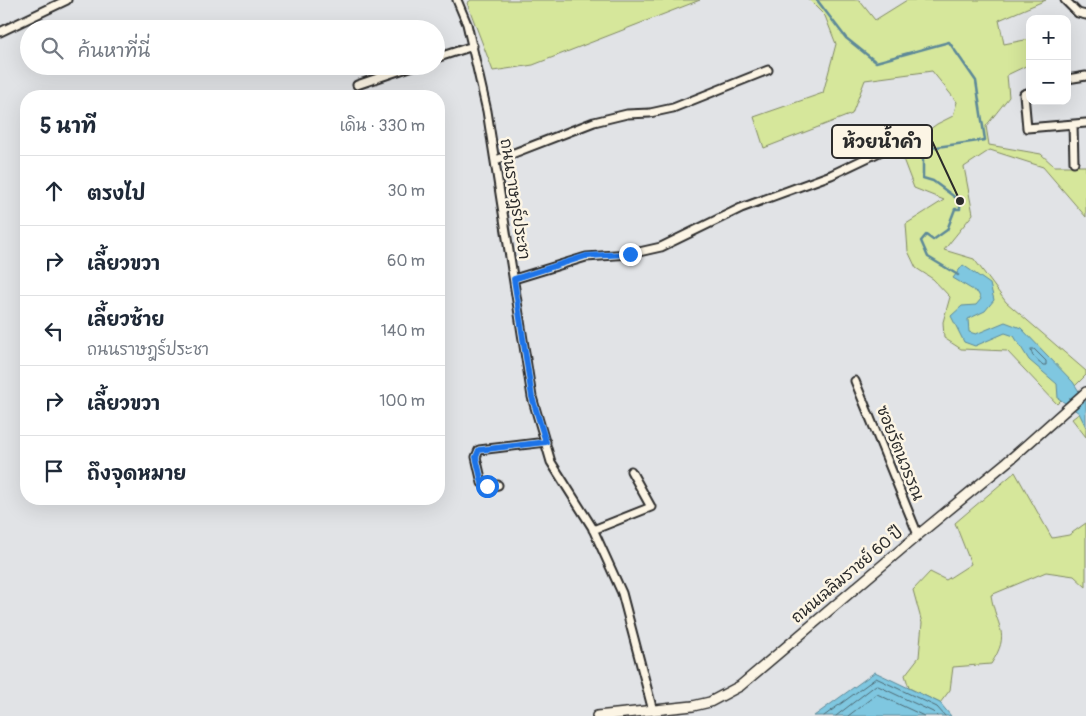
<!DOCTYPE html>
<html lang="th">
<head>
<meta charset="utf-8">
<style>
	body { margin:0; font-family:Pangolin,"Playpen Sans Thai",sans-serif; background:#f6f6f7; color:#1f2937 }
	.controls { position:absolute; right:15px; top:15px; display:grid; overflow:hidden; border-radius:10px; box-shadow:0 5px 20px #0002 }
	.controls button { width:45px; height:45px; display:grid; place-items:center; padding:0; border:0; border-bottom:1px solid #e0e1e3; background:#fff; color:#1f2937; font:25px sans-serif }
	.stop { position:absolute; width:15px; height:15px; margin:-11px; border:4px solid #1a73e8; border-radius:50%; background:#fff }
	.stop.end { background:#1a73e8; border-color:#fff; box-shadow:0 1px 5px #0008 }
	.list { margin:0; padding:0; list-style:none }
	h2 { display:flex; justify-content:space-between; align-items:center; height:65px; margin:0; padding:0 20px; font-size:21px }
	h2 small { font-size:16px; font-weight:400; color:#747a83 }
	.list li { display:grid; grid-template-columns:32px 1fr auto; gap:15px; align-items:center; box-sizing:border-box; height:70px; padding:0 20px; border-top:1px solid #e0e1e3 }
	.list b { display:block; font-size:19px; white-space:nowrap }
	.list p { margin:0; font-size:16px; white-space:nowrap; color:#747a83 }
	.list em { font-size:16px; font-style:normal; color:#747a83 }
	.icon { flex:none; width:28px; height:28px; fill:none; stroke:currentColor; stroke-width:2; stroke-linecap:round; stroke-linejoin:round }
	.map { position:relative; flex:none; width:1086px; height:716px; overflow:hidden }
	.search { position:absolute; background:#fff; box-shadow:0 5px 20px #0002; left:20px; top:20px; width:425px; height:55px; display:flex; align-items:center; gap:12px; box-sizing:border-box; padding:0 18px; border-radius:28px; color:#747a83; font-size:19px }
	.panel { position:absolute; background:#fff; box-shadow:0 5px 20px #0002; left:20px; top:90px; width:425px; height:415px; border-radius:20px }
	.map>svg:first-child { display:block }
	.green { fill:#d6e79b; stroke:#808963 }
	.water { fill:#7fc7e0; stroke:#5d8998 }
	.lines { fill:none; stroke-linecap:round; stroke-linejoin:round }
	.shore { stroke:#4d6973; stroke-width:1 }
	.stream { stroke:#5d8998; stroke-width:2.5 }
	.minor-casing { stroke:#2b2b2b; stroke-width:11 }
	.tertiary-casing { stroke:#2b2b2b; stroke-width:12 }
	.minor { stroke:#fcf5e5; stroke-width:7 }
	.tertiary { stroke:#fcf5e5; stroke-width:9 }
	.route { stroke:#1a73e8; stroke-width:6 }
	.labels { text-anchor:middle; dominant-baseline:central; stroke-width:5; stroke-linejoin:round; paint-order:stroke }
	.street-label { font-size:16px; fill:#2b2b2b; stroke:#fcf5e5 }
	.leader { fill:none; stroke:#2b2b2b; stroke-width:2 }
	.callout-dot { fill:#2b2b2b; stroke:#fcf5e5; stroke-width:2 }
	.callout { fill:#fcf5e5; stroke:#2b2b2b; stroke-width:2 }
	.callout-label { font-size:18px; text-anchor:middle; font-weight:bold; fill:#2b2b2b }
</style>
</head>
<body>
<div class="map">
<svg width="1086" height="716" viewBox="0 0 1086 716">
	<rect width="100%" height="100%" fill="#e1e3e6"/>
	<filter id="ink" filterUnits="userSpaceOnUse"><feTurbulence type="fractalNoise" baseFrequency=".02" numOctaves="2"/><feDisplacementMap in="SourceGraphic" scale="10" xChannelSelector="R" yChannelSelector="G"/><feConvolveMatrix kernelMatrix="1 2 1 2 8 2 1 2 1" color-interpolation-filters="sRGB"/></filter>
	<g filter="url(#ink)">
		<path class="green" d="M 471,0 L 700,0 L 533,65 L 493,71 L 467,3 Z
			M 809,0 L 859,0 L 875,20 L 907,0 L 1046,0 L 999,20 L 1004,44 L 1030,39 L 1030,64 L 1007,75 L 1009,97 L 986,126 L 989,145 L 1041,154 L 1054,166 L 1086,166 L 1086,217 L 1043,167 L 990,150 L 964,167 L 973,214 L 944,250 L 974,259 L 1006,302 L 1086,371 L 1086,375 L 1057,404 L 1007,351 L 961,349 L 944,338 L 943,322 L 950,297 L 933,279 L 916,268 L 908,251 L 906,224 L 944,200 L 914,188 L 900,151 L 937,124 L 953,116 L 957,102 L 932,71 L 865,80 L 852,114 L 764,148 L 754,117 L 823,93 L 836,44 L 825,16 Z
			M 1080,413 L 1086,427 L 1086,437 L 1072,419 Z
			M 1015,472 L 1052,538 L 1069,535 L 1086,523 L 1086,587 L 1074,576 L 1046,572 L 991,595 C 996,628 1012,632 991,664 L 953,667 L 950,690 L 940,703 L 909,688 L 905,675 L 919,657 L 922,623 L 913,590 L 930,572 L 946,580 L 971,564 L 955,523 Z"/>
		<path class="water" d="M 963,265 L 990,284 L 994,300 L 985,311 L 968,319 L 969,332 L 976,334 L 1005,322 L 1021,328 L 1073,382 L 1086,402 L 1086,427 L 1079,413 L 1058,398 L 1057,384 L 1029,360 L 1014,336 L 1005,333 L 975,346 L 964,342 L 951,316 L 962,306 L 976,305 L 981,299 L 978,293 L 953,278 Z
			M 875,672 L 940,703 L 951,716 L 814,716 Z"/>
		<g class="lines">
			<path class="shore" d="M 1031,349 L 1034,349 L 1046,361 L 1046,365 L 1043,365 L 1033,356 Z
				M 824,716 L 876,678 L 937,707 L 945,716
				M 836,716 L 876,685 L 933,712 L 937,716
				M 848,716 L 877,694 L 924,716"/>
			<path class="stream" d="M 817,0 L 846,38 L 876,62 L 949,42 L 976,81 L 985,140 L 923,149 L 923,178 L 933,181 L 960,201 L 960,209 L 955,209 L 947,230 L 933,240 L 926,235 L 921,241 L 928,257 L 958,275"/>
			<defs>
				<path id="minor" d="M 457,0 L 467,24 L 487,111 L 532,397 L 551,462 L 592,527 L 622,593 L 653,711
					M 1065,0 L 1078,13 L 1086,15
					M 0,32 L 67,0
					M 436,58 L 473,46
					M 1067,79 L 1086,76
					M 357,85 L 413,66
					M 1030,92 L 1024,94 L 1027,128 L 1086,123
					M 1073,125 L 1074,162
					M 496,160 L 594,122 L 627,114 L 650,113 L 673,108 L 768,70
					M 514,279 L 586,257 L 630,254 L 661,247 L 741,208 L 831,175 L 894,145
					M 855,381 L 918,535
					M 498,485 L 487,487 L 482,483 L 476,457 L 479,450 L 546,442
					M 593,530 L 651,507 L 631,471"/>
				<path id="tertiary" d="M 597,716 L 693,706 L 710,702 L 740,686 L 918,535 L 1013,457 L 1086,392"/>
			</defs>
			<use href="#minor" class="minor-casing"/>
			<use href="#tertiary" class="tertiary-casing"/>
			<use href="#minor" class="minor"/>
			<use href="#tertiary" class="tertiary"/>
		</g>
	</g>
	<g class="lines" filter="url(#ink)">
		<path class="route" d="M 487,486 L 482,483 L 476,457 L 479,450 L 546,442 L 532,397 L 514,279 L 586,256 L 630,254"/>
	</g>
	<g class="labels">
		<g class="street-label">
			<text transform="translate(515 199) rotate(81)">ถนนราษฎร์ประชา</text>
			<text transform="translate(900 453) rotate(68)">ซอยรัตนวรรณ</text>
			<text transform="translate(847 575) rotate(-40)">ถนนเฉลิมราชย์ 60 ปี</text>
		</g>
	</g>
	<path class="leader" d="M960 201L932 141"/>
	<circle class="callout-dot" cx="960" cy="201" r="5"/>
	<rect class="callout" x="832" y="125" width="100" height="33" rx="5"/>
	<g class="callout-label">
		<text x="882" y="148">ห้วยน้ำคำ</text>
	</g>
</svg>
<div class="controls">
<button>+</button>
<button>−</button>
</div>
<div class="stop" style="left:487px;top:486px"></div>
<div class="stop end" style="left:630px;top:254px"></div>
<div class="search"><svg class="icon" aria-label="search" viewBox="0 0 24 24"><circle cx="10" cy="10" r="6"/><path d="M15 15l6 6"/></svg>ค้นหาที่นี่</div>
<section class="panel">
<h2>5 นาที<small>เดิน · 330 m</small></h2>
<ul class="list">
<li><svg class="icon" aria-label="ahead" viewBox="0 0 24 24"><path d="M12 20V5M6 11l6-6 6 6"/></svg><div><b>ตรงไป</b></div><em>30 m</em></li>
<li><svg class="icon" aria-label="right" viewBox="0 0 24 24"><path d="M7 20v-9h11M14 6l5 5-5 5"/></svg><div><b>เลี้ยวขวา</b></div><em>60 m</em></li>
<li><svg class="icon" aria-label="left" viewBox="0 0 24 24"><path d="M17 20v-9H6M10 6l-5 5 5 5"/></svg><div><b>เลี้ยวซ้าย</b><p>ถนนราษฎร์ประชา</p></div><em>140 m</em></li>
<li><svg class="icon" aria-label="right" viewBox="0 0 24 24"><path d="M7 20v-9h11M14 6l5 5-5 5"/></svg><div><b>เลี้ยวขวา</b></div><em>100 m</em></li>
<li><svg class="icon" aria-label="arrive" viewBox="0 0 24 24"><path d="M6 21V4h12l-3 4 3 4H6"/></svg><div><b>ถึงจุดหมาย</b></div></li>
</ul>
</section>
</div>
</body>
</html>
